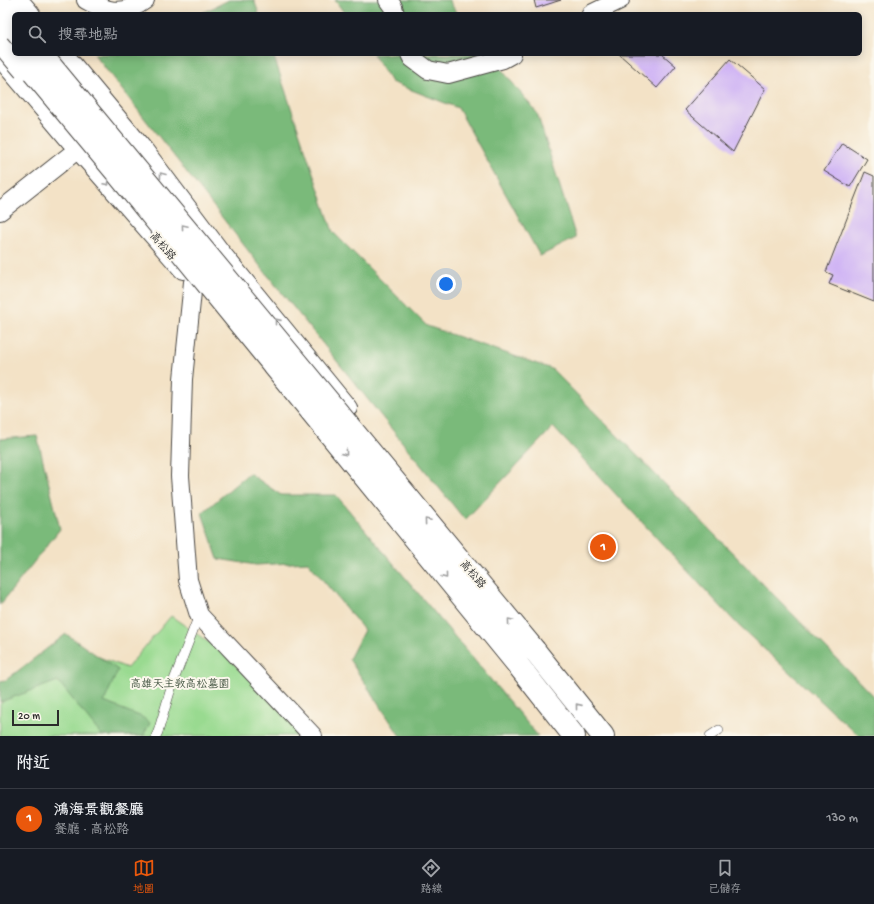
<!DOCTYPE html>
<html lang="zh-TW">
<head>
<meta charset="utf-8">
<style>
	body { margin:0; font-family:"Gochi Hand","LXGW WenKai TC",sans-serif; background:#20242c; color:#f1f3f6 }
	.scale { position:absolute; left:12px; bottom:10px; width:47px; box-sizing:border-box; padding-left:4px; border:2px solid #2b2b2b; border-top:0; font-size:11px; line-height:14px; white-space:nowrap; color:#2b2b2b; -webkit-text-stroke:3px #fbf7ec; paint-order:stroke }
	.you { position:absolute; left:446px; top:284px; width:14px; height:14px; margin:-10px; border:3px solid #fff; border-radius:50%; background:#1a73e8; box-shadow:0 0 0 6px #1a73e833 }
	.badge { display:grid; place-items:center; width:26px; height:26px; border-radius:50%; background:#ea580c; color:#fff; font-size:13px; font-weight:700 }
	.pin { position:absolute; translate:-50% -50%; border:2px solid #fff; box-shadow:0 1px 4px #0006 }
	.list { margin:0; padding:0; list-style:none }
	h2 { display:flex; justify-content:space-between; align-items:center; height:52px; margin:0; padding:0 16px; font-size:17px }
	h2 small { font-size:13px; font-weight:400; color:#9ea1a6 }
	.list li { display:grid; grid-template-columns:26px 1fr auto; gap:12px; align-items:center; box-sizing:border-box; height:60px; padding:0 16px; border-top:1px solid #363941 }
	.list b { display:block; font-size:15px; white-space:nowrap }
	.list p { margin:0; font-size:13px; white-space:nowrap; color:#9ea1a6 }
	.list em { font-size:13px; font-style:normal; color:#9ea1a6 }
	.icon { flex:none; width:22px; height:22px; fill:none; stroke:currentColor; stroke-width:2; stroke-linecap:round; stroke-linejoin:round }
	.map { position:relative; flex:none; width:874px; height:736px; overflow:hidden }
	.search { position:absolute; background:#171b24; box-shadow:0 2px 10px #0003; left:12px; right:12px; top:12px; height:44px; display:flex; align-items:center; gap:10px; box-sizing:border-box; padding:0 14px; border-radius:6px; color:#9ea1a6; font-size:15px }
	.sheet { height:112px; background:#171b24 }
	nav { display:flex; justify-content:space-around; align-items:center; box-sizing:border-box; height:56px; border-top:1px solid #363941; background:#171b24; font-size:11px; color:#9ea1a6 }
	nav a { display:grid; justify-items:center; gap:2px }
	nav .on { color:#ea580c }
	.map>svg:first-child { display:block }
	.green { fill:#99da90; stroke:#62825e }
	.forest { fill:#7aba7a; stroke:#527252 }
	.building { fill:#ccaff5 }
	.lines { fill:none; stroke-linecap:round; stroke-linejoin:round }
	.lane-casing { stroke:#494642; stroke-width:10 }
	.street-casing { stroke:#494642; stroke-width:20 }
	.secondary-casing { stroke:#494642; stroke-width:24 }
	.lane { stroke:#fff; stroke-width:9 }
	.street { stroke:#fff; stroke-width:18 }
	.secondary { stroke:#fff; stroke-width:22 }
	.street-bridge-casing { stroke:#494642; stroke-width:20; stroke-linecap:butt }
	.secondary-bridge-casing { stroke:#494642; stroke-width:24; stroke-linecap:butt }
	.street-bridge { stroke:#fff; stroke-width:18 }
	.secondary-bridge { stroke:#fff; stroke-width:22 }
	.oneway { stroke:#a0a0a0 }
	.labels { text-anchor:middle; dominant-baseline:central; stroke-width:4; stroke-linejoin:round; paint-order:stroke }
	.street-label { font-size:11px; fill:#2b2b2b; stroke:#fbf7ec }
	.park-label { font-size:11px; fill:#465744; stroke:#fbf7ec }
</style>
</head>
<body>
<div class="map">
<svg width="874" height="736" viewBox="0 0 874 736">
	<rect width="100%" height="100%" fill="#fbf7ec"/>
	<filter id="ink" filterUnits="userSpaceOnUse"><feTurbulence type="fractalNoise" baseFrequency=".025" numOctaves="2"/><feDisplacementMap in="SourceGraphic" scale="8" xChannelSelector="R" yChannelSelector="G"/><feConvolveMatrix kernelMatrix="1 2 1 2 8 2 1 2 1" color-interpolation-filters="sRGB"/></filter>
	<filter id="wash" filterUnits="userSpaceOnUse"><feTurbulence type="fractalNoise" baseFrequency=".012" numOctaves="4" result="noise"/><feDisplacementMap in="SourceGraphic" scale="16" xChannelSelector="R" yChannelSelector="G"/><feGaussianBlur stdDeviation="0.9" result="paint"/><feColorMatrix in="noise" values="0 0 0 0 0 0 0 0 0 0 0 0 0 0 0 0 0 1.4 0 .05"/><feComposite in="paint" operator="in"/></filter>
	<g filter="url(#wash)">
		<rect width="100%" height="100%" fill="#f3e2c6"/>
		<path class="green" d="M 171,616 L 217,648 L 296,720 L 309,736 L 0,736 L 0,704 L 59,656 L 89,653 L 127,668 Z"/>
		<path class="forest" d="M 229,0 L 254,0 L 259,14 L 200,14 Z
			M 335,0 L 449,0 L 457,14 L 345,14 Z
			M 94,54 L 273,54 L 333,232 L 427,326 L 552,369 L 874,697 L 874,736 L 859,736 L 739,626 L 553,427 L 465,520 L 261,267 Z
			M 373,54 L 489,54 L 537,113 L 576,238 L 540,256 L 458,108 L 391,82 Z
			M 37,436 L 60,529 L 0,605 L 0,439 Z
			M 249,473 L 281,495 L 336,495 L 538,736 L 400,736 L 349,659 L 364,630 L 308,562 L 256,565 L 218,559 L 202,513 Z
			M 66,634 L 118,670 L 104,702 L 142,717 L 150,723 L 143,736 L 102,736 L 58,681 L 0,702 L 0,681 L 6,680 Z"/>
		<g id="blocks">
			<path class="building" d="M 534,0 L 561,0 L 536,8 Z
				M 619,54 L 662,54 L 676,66 L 657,88 Z
				M 730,59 L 765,89 L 733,152 L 685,110 Z
				M 842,143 L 867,159 L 850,187 L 824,171 Z
				M 865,172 L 874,176 L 874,302 L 829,284 L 833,275 L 826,272 Z"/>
		</g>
	</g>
	<g filter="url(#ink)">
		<use href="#blocks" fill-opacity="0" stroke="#494642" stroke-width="1"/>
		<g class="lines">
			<defs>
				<path id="lane" d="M 156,736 L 158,732 L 172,685 L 199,615
					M 710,736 L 719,730"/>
				<path id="street" d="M 19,0 L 31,14
					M 86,0 C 102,8 113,15 131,8 C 136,6 141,3 145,0
					M 388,0 L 393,7 L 395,14
					M 591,14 L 620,0
					M 64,54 L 144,150 L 220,251 L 348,408 L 338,416
					M 410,54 L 412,58 L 428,70 L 448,74 L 503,59 L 512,54
					M 0,58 L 77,149 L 95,169 L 183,270
					M 0,211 L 87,142
					M 207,265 L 193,282 L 183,379 L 180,476 L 188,580 L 199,615 L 313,736"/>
				<path id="secondary" d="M 0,4 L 14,21
					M 0,32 L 14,49
					M 535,651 L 603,736
					M 518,665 L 574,736"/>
			</defs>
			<use href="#lane" class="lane-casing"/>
			<use href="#street" class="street-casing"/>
			<use href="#secondary" class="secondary-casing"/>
			<use href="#lane" class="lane"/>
			<use href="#street" class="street"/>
			<use href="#secondary" class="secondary"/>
			<defs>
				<path id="street-bridge" d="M 0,44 L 23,71"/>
				<path id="secondary-bridge" d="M 18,54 L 117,173 L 518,665
					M 41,54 L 535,651"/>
			</defs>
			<use href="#street-bridge" class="street-bridge-casing"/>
			<use href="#secondary-bridge" class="secondary-bridge-casing"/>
			<use href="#street-bridge" class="street-bridge"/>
			<use href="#secondary-bridge" class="secondary-bridge"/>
		</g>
		<defs><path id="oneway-chevron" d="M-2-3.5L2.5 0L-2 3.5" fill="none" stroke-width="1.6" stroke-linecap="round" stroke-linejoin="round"/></defs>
		<g class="oneway">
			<use href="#oneway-chevron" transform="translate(162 175) rotate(-127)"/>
			<use href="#oneway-chevron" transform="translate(107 183) rotate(49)"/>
			<use href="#oneway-chevron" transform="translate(184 227) rotate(-130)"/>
			<use href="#oneway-chevron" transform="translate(277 321) rotate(-129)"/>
			<use href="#oneway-chevron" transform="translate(345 453) rotate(51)"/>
			<use href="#oneway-chevron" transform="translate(427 521) rotate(-130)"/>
			<use href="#oneway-chevron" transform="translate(445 576) rotate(51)"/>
			<use href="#oneway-chevron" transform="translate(510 621) rotate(-130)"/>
			<use href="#oneway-chevron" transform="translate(578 706) rotate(-129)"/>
		</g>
	</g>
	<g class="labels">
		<g class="street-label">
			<text transform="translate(162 247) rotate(49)">高松路</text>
			<text transform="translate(472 575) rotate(50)">高松路</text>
		</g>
		<g class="park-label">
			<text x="180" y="685">高雄天主教高松墓園</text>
		</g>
	</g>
</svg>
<div class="scale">20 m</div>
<div class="you"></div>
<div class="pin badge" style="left:603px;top:547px">1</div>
<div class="search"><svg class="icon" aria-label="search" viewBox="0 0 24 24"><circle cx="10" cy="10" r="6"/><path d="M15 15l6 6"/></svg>搜尋地點</div>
</div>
<section class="sheet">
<h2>附近<small></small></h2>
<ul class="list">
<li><span class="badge">1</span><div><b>鴻海景觀餐廳</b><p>餐廳 · 高松路</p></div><em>130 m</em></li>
</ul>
</section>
<nav>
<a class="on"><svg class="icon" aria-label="map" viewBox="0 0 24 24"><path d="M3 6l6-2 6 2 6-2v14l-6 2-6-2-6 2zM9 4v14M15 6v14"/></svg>地圖</a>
<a><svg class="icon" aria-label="directions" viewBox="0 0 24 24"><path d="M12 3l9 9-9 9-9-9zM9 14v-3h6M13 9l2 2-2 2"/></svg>路線</a>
<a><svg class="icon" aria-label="saved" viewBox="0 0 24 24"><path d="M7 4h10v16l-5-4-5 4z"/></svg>已儲存</a>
</nav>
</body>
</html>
